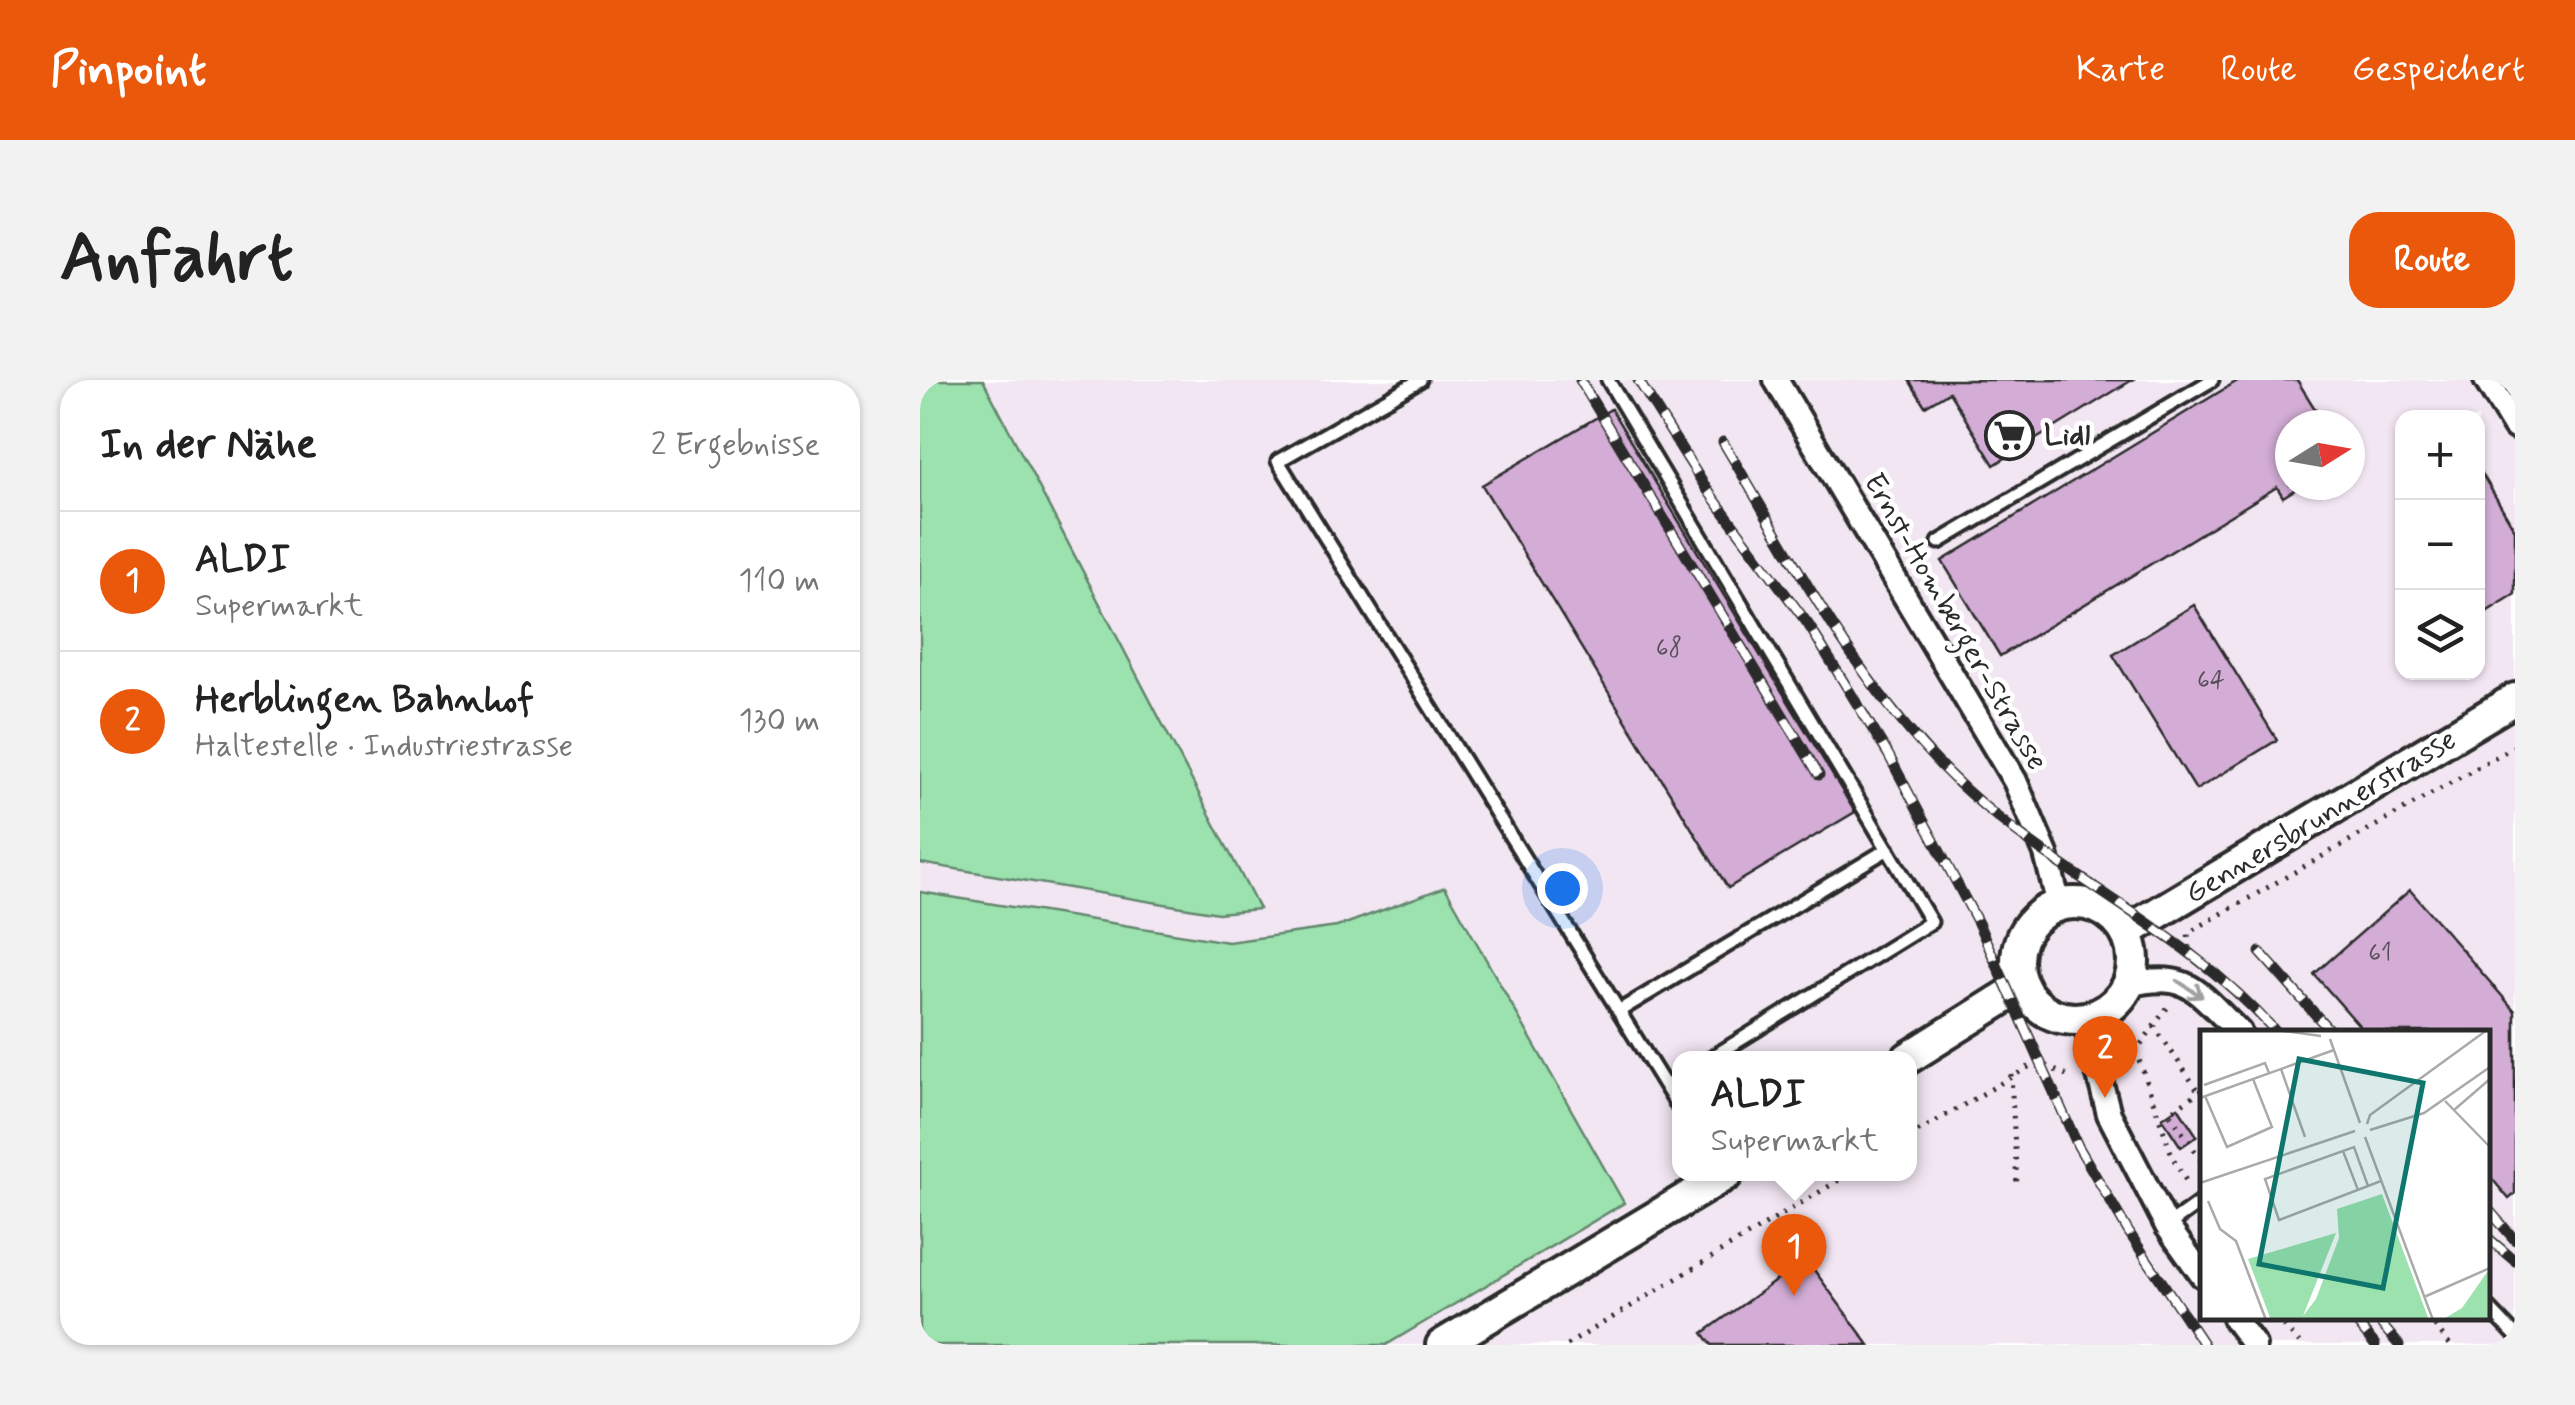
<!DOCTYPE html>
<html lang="de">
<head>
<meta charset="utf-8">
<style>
	body { margin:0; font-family:Mynerve,sans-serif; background:#f2f2f2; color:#222 }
	.controls { position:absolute; right:30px; top:30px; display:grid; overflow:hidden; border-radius:20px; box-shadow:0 2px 8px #0004 }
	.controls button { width:90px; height:90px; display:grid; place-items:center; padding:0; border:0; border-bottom:2px solid #e0e0e0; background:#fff; color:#222; font:50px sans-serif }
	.compass { position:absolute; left:1355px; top:30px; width:90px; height:90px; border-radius:50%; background:#fff; box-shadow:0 2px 8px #0004; rotate:79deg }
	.you { position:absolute; left:642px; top:508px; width:35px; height:35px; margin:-25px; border:8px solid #fff; border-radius:50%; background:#1a73e8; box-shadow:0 0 0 15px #1a73e833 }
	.badge { display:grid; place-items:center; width:65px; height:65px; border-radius:50%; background:#ea580c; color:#fff; font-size:32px; font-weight:700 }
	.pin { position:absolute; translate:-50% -82px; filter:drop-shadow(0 2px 5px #0008) }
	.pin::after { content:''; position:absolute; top:52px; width:35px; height:30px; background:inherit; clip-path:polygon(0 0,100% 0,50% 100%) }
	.popup { position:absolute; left:752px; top:671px; width:245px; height:130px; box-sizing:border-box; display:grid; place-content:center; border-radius:20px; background:#fff; filter:drop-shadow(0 2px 8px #0005); font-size:32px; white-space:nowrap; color:#767676 }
	.popup b { font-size:38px; color:#222 }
	.popup::after { content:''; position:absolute; left:50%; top:100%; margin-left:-20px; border:20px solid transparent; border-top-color:#fff }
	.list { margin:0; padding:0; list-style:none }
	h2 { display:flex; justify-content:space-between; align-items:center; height:130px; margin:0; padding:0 40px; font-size:42px }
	h2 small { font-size:32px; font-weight:400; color:#767676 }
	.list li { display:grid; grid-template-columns:65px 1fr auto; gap:30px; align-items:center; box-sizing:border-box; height:140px; padding:0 40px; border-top:2px solid #e0e0e0 }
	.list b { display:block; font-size:38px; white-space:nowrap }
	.list p { margin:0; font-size:32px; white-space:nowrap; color:#767676 }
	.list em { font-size:32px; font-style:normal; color:#767676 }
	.icon { flex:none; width:55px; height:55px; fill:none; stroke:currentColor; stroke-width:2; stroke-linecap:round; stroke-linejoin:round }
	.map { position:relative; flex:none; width:1595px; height:965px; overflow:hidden; border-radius:30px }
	header { display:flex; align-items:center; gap:60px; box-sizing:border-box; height:140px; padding:0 50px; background:#ea580c; color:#fff }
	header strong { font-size:48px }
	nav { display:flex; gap:55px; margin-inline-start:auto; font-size:35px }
	.intro { display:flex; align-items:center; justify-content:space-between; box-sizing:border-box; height:240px; padding:0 60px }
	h1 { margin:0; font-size:70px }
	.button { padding:25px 45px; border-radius:30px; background:#ea580c; color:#fff; font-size:35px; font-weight:700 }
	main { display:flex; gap:60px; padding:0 60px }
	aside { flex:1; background:#fff; border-radius:30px; box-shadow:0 2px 8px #0004 }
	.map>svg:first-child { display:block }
	.built { fill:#f2e6f3; fill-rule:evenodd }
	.green { fill:#9be2af; stroke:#63866d; stroke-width:2.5 }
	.building { fill:#d3add6; stroke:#2b2b2b; stroke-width:2.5 }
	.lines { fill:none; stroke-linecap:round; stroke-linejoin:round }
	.service-casing { stroke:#2b2b2b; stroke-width:19 }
	.minor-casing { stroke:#2b2b2b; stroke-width:30 }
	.tertiary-casing { stroke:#2b2b2b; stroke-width:38 }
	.path { stroke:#2b2b2b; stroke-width:5; stroke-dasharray:2.5 8; stroke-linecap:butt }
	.service { stroke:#fff; stroke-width:11 }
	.minor { stroke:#fff; stroke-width:22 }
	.tertiary { stroke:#fff; stroke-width:30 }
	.rail-casing { stroke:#2b2b2b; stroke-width:11 }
	.rail { stroke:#fff; stroke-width:8; stroke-dasharray:22; stroke-linecap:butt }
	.oneway { stroke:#a0a0a0 }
	.labels { text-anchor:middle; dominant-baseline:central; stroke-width:9; stroke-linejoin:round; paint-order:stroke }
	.number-label { font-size:25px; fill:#554c56 }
	.poi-label { font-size:30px; font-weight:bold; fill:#2b2b2b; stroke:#fff; text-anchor:start }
	.street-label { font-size:30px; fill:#2b2b2b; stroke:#fff }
	.inset-road { fill:none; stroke:#aaa; stroke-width:2.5 }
	.view { fill:#0f766e; fill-opacity:0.15; stroke:#0f766e; stroke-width:5 }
	.inset-edge { fill:none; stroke:#2b2b2b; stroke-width:5 }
</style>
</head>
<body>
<header>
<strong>Pinpoint</strong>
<nav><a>Karte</a><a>Route</a><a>Gespeichert</a></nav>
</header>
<div class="intro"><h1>Anfahrt</h1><a class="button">Route</a></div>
<main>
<aside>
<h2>In der Nähe<small>2 Ergebnisse</small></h2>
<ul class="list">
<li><span class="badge">1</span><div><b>ALDI</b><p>Supermarkt</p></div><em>110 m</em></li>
<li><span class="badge">2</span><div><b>Herblingen Bahnhof</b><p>Haltestelle · Industriestrasse</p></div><em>130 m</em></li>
</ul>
</aside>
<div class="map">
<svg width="1595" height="965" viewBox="0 0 1595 965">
	<rect width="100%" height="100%" fill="#fff"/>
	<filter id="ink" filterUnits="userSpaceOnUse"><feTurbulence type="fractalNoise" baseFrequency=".01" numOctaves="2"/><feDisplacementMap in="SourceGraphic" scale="20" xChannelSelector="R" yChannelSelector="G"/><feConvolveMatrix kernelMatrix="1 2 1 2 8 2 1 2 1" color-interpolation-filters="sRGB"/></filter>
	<g filter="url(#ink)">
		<path class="built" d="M 0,0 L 1595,0 L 1595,965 L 0,965 ZM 1482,38 L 1558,38 L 1558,292 L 1482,292 ZM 1370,45 L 1430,45 L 1430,105 L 1370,105 ZM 1282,652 L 1568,652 L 1568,938 L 1282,938 ZM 759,678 L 989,678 L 989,794 L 759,794 Z"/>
		<path class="green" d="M 0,0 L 63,0 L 339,529 L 298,533 L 0,483 Z
			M 525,507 L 704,823 L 466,965 L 0,965 L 0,512 L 308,562 L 417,547 Z"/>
		<path class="building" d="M 989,0 L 1212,0 L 1074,85 L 1029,12 L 1005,26 Z
			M 1319,0 L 1377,0 L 1405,45 L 1370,45 L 1370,105 L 1382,105 L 1363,117 L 1357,107 L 1080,276 L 1022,181 Z
			M 691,29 L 935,432 L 808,508 L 562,105 Z
			M 1558,87 L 1595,150 L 1595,214 L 1558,237 Z
			M 1274,225 L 1357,360 L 1276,410 L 1193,275 Z
			M 1490,510 L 1595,631 L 1595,814 L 1589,819 L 1568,794 L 1568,652 L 1445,652 L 1394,594 Z
			M 1258,727 L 1277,756 L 1261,767 L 1242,738 Z
			M 886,879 L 949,965 L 792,965 L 783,953 Z"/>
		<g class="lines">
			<defs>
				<path id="service" d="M 500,0 L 358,81 L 759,728
					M 688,0 L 1011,542 L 791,678
					M 1019,162 L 1292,0
					M 699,631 L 968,469
					M 746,706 L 759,698
					M 1247,846 L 1282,821
					M 1568,927 L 1595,955"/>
				<path id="minor" d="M 856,0 L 1095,401 L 1126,474 L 1139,525
					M 1566,0 L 1595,47
					M 1208,605 C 1269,589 1278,613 1319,652
					M 1164,638 L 1189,734 L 1247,846 L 1282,895
					M 1314,938 L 1334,965"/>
				<path id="tertiary" d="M1097 581a58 58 0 1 1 116 0a58 58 0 1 1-116 0Z
					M 1206,552 L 1595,319
					M 988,678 L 1103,606
					M 522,965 L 807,794"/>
			</defs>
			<use href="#service" class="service-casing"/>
			<use href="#minor" class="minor-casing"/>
			<use href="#tertiary" class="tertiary-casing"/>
			<path class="path" d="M 1270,578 L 1268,553 L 1595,366
				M 1247,628 L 1216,671 L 1253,778 L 1269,806
				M 1234,646 L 1279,712
				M 1091,694 L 1097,806
				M 1282,710 L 1249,733 L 1282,781
				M 989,757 L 1117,682 L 1152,698
				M 1357,938 L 1381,965
				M 1508,938 L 1530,965
				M 647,965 L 929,794"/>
			<use href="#service" class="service"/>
			<use href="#minor" class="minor"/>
			<use href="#tertiary" class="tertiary"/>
			<defs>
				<path id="rail" d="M 660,0 L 899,395
					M 718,0 L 786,108 L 888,244 L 968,374 L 1058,543 L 1158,766 L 1208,851 L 1284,965
					M 803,62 C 876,183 941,314 1046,410 C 1146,502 1262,547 1356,652
					M 1340,572 L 1411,652
					M 1568,829 L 1595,860
					M 1568,858 L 1595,881
					M 1433,938 L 1455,965
					M 1456,938 L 1479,965"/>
			</defs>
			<use href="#rail" class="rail-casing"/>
			<use href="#rail" class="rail"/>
		</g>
		<defs><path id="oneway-shaft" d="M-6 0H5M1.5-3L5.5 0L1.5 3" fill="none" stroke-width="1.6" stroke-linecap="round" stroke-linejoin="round" transform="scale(2.5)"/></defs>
		<use class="oneway" href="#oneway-shaft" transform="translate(1270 609) rotate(33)"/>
	</g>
	<defs>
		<symbol id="supermarket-ring" viewBox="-11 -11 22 22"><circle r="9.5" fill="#fff" stroke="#2b2b2b" stroke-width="1.5"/><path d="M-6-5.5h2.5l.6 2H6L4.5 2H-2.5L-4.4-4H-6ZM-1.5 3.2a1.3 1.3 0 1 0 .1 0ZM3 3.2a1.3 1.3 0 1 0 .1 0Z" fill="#2b2b2b"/></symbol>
	</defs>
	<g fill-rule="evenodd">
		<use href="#supermarket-ring" x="1062" y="28" width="55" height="55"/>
	</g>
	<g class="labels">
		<g class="number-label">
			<text x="749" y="268">68</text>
			<text x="1291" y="300">64</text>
			<text x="1460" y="573">61</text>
		</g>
		<g class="poi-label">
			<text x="1124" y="55">Lidl</text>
		</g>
		<g class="street-label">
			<text transform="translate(1035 242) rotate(60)">Ernst-Homberger-Strasse</text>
			<text transform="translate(1401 437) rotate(-31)">Gennersbrunnerstrasse</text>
		</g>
	</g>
	<g transform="translate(1280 650)">
		<rect width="290" height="290" fill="#fff"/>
		<path d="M 182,164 L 229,290 L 71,290 L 48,229 L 136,203 L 103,286 L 116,269 L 139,208 L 137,179 ZM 290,238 L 290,290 L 242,290 L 262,278 Z" fill="#9be2af"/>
		<path class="inset-road" d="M 76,0 L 121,6M 130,9 L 160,93M 81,39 L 105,107M 4,55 L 65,33 L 69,43M 5,66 L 27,117 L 72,97 L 53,49M 0,68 L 134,20M 245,71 L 290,117M 254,80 L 290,49M 167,94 L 170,85 L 287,0M 170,100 L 224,83 L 290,37M 165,107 L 233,290M 143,121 L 158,160M 0,153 L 155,101M 168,156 L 154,117 L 65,149 L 79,190 L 168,156 L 181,151M 8,171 L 20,199 L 36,211 L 66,290M 224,267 L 290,238"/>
		<path class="view" d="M 99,29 L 223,53 L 183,258 L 59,234 Z"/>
		<rect width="290" height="290" class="inset-edge"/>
	</g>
</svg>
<div class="controls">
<button>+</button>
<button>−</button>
<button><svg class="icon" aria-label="layers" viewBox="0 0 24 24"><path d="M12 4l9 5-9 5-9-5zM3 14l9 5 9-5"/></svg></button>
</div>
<svg class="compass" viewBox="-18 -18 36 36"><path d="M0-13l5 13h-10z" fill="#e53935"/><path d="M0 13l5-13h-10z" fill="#767676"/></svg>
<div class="you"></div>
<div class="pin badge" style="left:874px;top:916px">1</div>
<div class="popup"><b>ALDI</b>Supermarkt</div>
<div class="pin badge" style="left:1185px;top:718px">2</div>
</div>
</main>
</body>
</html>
